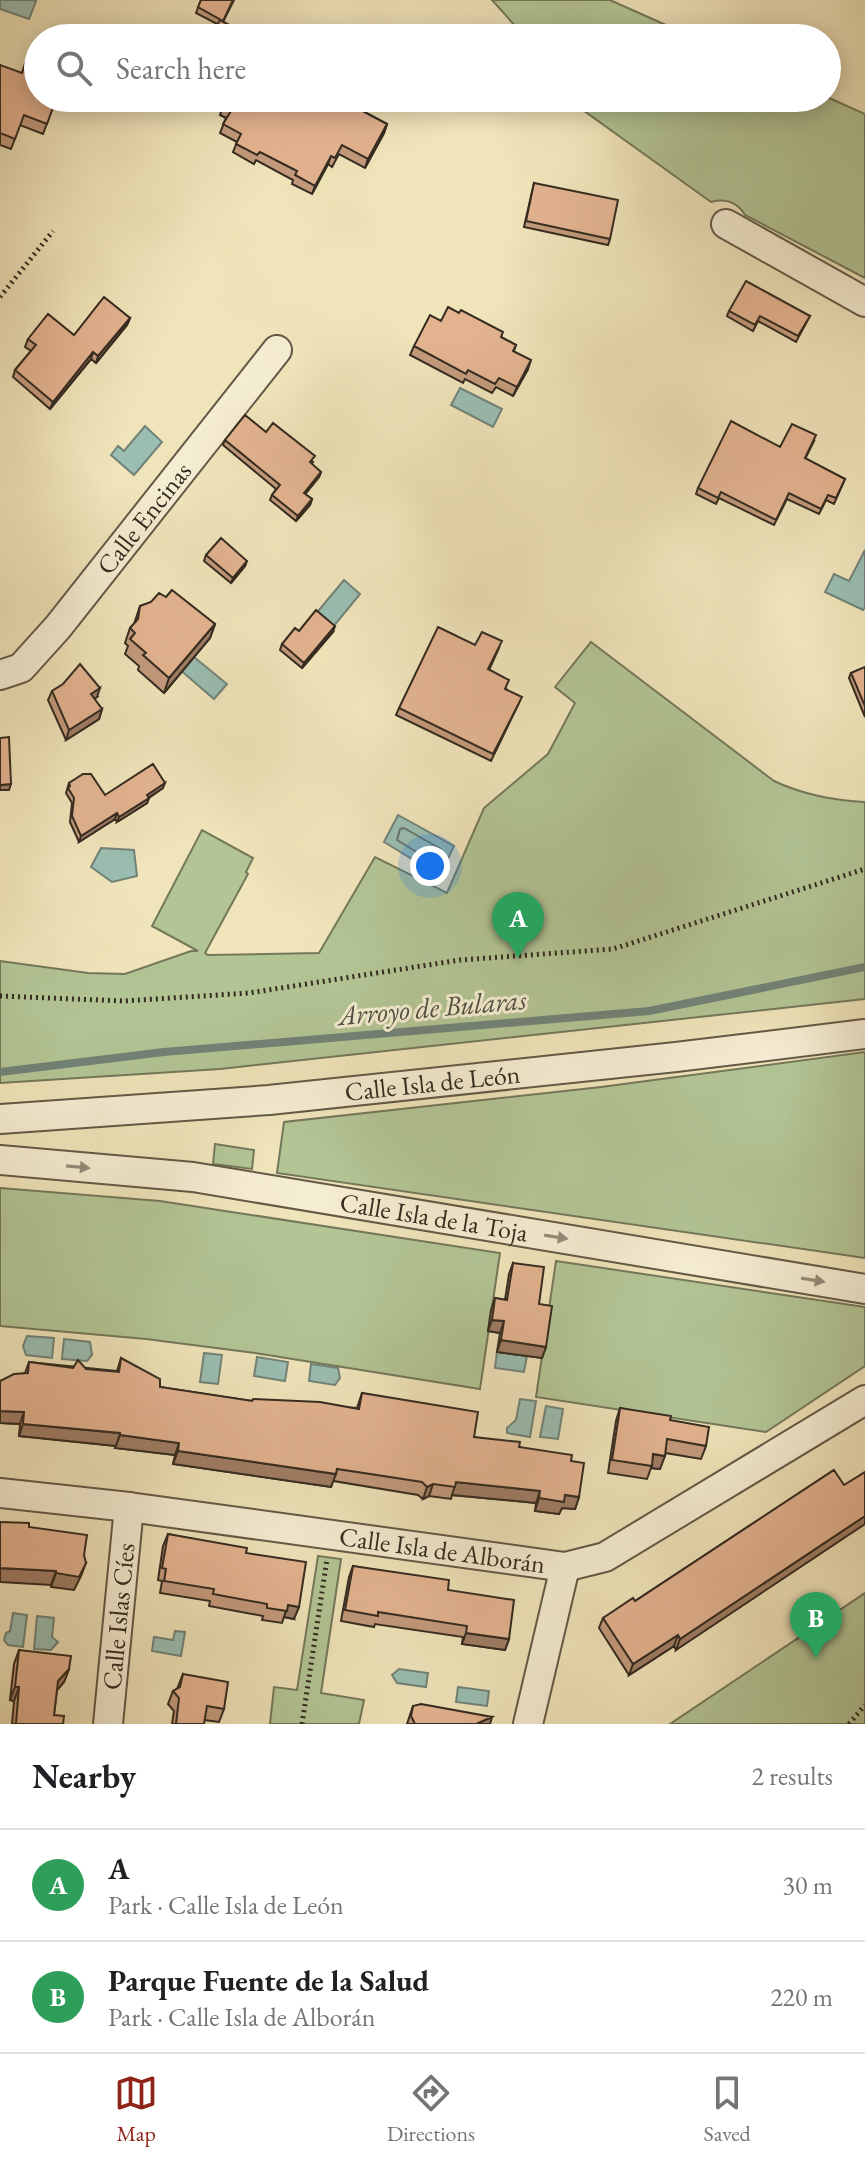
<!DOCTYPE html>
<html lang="en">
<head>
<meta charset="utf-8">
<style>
	body { margin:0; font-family:"EB Garamond",serif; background:#f6f6f6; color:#202124 }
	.you { position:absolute; left:430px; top:866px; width:28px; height:28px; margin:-20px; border:6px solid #fff; border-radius:50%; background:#1a73e8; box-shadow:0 0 0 12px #1a73e833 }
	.badge { display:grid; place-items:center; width:52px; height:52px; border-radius:50%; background:#8f2418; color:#fff; font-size:26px; font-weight:700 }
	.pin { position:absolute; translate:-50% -66px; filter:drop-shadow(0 2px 4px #0008) }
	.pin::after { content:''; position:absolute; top:42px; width:28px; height:24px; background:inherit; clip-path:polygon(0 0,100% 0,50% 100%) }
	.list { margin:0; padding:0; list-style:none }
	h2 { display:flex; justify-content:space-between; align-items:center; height:104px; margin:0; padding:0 32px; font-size:34px }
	h2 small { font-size:26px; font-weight:400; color:#757577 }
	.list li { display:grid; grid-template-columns:52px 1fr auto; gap:24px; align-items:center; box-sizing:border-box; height:112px; padding:0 32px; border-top:2px solid #e0e0e0 }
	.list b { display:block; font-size:30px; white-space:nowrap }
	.list p { margin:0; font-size:26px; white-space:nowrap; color:#757577 }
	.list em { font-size:26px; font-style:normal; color:#757577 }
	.icon { flex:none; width:44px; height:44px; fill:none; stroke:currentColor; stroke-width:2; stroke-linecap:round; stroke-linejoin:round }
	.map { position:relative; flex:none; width:865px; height:1724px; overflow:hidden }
	.search { position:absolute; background:#fff; box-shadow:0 4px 20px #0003; left:24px; right:24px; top:24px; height:88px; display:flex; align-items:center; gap:20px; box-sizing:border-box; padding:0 28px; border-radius:44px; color:#757577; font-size:30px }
	.sheet { height:328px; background:#fff }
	nav { display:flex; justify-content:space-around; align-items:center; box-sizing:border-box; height:112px; border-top:2px solid #e0e0e0; background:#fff; font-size:22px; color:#757577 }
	nav a { display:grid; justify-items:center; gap:4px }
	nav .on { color:#8f2418 }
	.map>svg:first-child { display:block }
	.green { fill:#b3c595; stroke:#74785a; stroke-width:2 }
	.water { fill:#9abeb2; stroke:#718378; stroke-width:2 }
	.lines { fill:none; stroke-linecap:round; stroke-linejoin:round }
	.shore { stroke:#677469; stroke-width:2 }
	.stream { stroke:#718378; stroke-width:8 }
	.minor-casing { stroke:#635946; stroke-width:32 }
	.path { stroke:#342b20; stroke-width:5; stroke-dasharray:2 4; stroke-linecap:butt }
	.minor { stroke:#f5edd2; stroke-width:28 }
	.wall { fill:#c39a7c; stroke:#342b20; stroke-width:2 }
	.shaded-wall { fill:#9f7d65; stroke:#342b20; stroke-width:2 }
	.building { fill:#e3b390; stroke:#342b20; stroke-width:2 }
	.oneway { fill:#948c79 }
	.labels { text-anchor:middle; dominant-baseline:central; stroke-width:6; stroke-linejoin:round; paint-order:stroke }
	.street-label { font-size:26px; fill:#342b20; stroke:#f5edd2 }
	.water-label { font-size:28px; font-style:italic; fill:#4e5044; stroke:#f5edd2 }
</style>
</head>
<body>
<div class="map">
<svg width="865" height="1724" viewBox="0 0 865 1724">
	<rect width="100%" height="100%" fill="#f0e4ba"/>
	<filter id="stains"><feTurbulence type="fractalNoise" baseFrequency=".0025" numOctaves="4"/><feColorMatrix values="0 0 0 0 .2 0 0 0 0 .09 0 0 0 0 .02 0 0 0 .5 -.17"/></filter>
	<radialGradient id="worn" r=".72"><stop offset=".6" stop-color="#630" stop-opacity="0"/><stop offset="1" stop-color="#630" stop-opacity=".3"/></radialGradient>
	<path class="green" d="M 492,0 L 610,0 L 695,38 L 526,38 Z
		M 827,97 L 865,114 L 865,278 L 745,215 C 737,202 726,198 711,202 L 566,98 Z
		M 591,642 L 774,781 C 801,794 836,801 865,802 L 865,999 L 220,1069 L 0,1083 L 0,961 L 88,973 L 125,974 L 191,951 L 198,951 L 152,926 L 202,830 L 253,858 L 246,872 L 248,874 L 205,953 L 208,955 L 319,953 L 375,857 L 447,893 L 484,808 L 548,754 L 575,703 L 555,687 Z
		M 865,1052 L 865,1258 L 277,1173 L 284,1122 L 601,1087 Z
		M 215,1144 L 254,1150 L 252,1169 L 213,1164 Z
		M 0,1188 L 160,1201 L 500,1253 L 480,1389 L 255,1353 L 146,1339 L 0,1326 Z
		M 556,1261 L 865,1307 L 865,1366 L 766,1432 L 536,1397 Z
		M 318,1556 L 341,1559 L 321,1693 L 364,1700 L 359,1724 L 270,1724 L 274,1687 L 297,1690 Z
		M 865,1593 L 865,1724 L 670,1724 Z"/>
	<path class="water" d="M 0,0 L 33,0 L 36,1 L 29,19 L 0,9 Z
		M 460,388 L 502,409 L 493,427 L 451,405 Z
		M 145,426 L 162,442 L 134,475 L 111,455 L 118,446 L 124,451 Z
		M 865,550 L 865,607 L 863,610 L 825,592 L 834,574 L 849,581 Z
		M 344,580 L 360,594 L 333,627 L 314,616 Z
		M 183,648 L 227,684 L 214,699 L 171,662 Z
		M 398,815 L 454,846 L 440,876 L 384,842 Z
		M 101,848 L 134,850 L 137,876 L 112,882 L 91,867 Z
		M 27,1336 L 54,1338 L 52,1358 L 26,1355 L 23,1346 Z
		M 64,1339 L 90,1342 L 92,1355 L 87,1361 L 62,1359 Z
		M 497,1352 L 527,1356 L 524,1372 L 495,1368 Z
		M 204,1353 L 222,1355 L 218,1384 L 200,1382 Z
		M 257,1357 L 288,1362 L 285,1381 L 254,1376 Z
		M 311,1364 L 338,1368 L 340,1378 L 335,1385 L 309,1381 Z
		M 520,1399 L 536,1401 L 530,1437 L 507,1433 L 507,1428 L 516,1420 Z
		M 546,1406 L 563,1409 L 558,1439 L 540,1437 Z
		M 13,1613 L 27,1615 L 23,1647 L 8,1645 L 4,1640 L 6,1633 L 10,1631 Z
		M 37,1616 L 54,1618 L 52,1637 L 58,1642 L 51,1650 L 34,1649 Z
		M 175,1631 L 185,1632 L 181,1656 L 152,1651 L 154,1637 L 173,1640 Z
		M 399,1669 L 428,1673 L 426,1687 L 397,1683 L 392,1675 Z
		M 458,1687 L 489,1691 L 487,1706 L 456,1702 Z"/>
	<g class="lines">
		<path class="shore" d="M 404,828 L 441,849 L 437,862 L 433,862 L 397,840 L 400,829 Z"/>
		<path class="stream" d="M 0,1072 L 164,1052 L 649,1011 L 865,967"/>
		<defs>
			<g id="minor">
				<path d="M 726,224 L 865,302"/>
				<path id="s1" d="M 0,675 L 21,668 L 58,627 L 277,350"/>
				<path id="s2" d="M 0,1119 L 269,1100 L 676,1057 L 865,1034"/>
				<path id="s3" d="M 0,1160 L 193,1177 L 865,1289"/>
				<path id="s4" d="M 0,1493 L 129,1507 L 565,1567 L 605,1557 L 865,1400"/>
				<path id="s5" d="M 108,1724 L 129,1507"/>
				<path d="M 528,1724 L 565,1567"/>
			</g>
		</defs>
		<use href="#minor" class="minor-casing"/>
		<path class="path" d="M 0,297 L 53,231
			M 0,996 L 124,1001 L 249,993 L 460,960 L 613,949 L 865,869
			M 302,1724 L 327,1559
			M 849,1724 L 865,1705"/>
		<use href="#minor" class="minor"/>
	</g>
	<path class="wall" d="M 201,0 L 234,0 L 223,22 L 217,24 L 196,13 Z
		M 0,65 L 38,98 L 56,99 L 43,134 L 20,125 L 11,149 L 0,145 Z
		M 343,101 L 387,124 L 384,133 L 365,168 L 339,154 L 332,167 L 328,164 L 312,194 L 292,184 L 293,180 L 256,160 L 254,164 L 233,152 L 237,142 L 220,133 L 226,118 L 220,115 L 223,106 Z
		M 534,183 L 610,239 L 608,245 L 524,227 Z
		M 729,311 L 810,316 L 796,342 L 758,321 L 753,331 L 727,316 Z
		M 130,318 L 127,325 L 96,363 L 91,359 L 50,409 L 13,377 L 15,370 L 31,351 L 25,347 L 28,339 L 74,335 Z
		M 441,321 L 501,337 L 516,345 L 514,351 L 528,369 L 513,396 L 496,387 L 492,393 L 465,379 L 463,383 L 410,355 L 414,346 Z
		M 266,432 L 313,462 L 311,464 L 321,472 L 319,477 L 305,494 L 312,499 L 310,505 L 296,521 L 270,500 L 272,495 L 276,489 L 223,445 L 225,440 Z
		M 814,441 L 805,459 L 845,479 L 834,504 L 826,500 L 819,514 L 787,499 L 774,525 L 719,498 L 716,504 L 696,494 L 698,488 L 780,447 Z
		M 206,555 L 245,566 L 231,583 L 204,561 Z
		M 166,597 L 215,624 L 210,638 L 164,693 L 138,670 L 139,666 L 125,654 L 128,646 L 125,643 L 130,628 L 134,624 L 140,606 Z
		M 299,631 L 333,632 L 302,668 L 280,650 L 282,644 Z
		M 475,645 L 499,648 L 489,670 L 519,703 L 491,761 L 396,715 L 399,708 Z
		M 865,667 L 865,717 L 849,678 L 851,673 Z
		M 52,691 L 97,697 L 94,699 L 102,709 L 99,719 L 66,740 L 48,700 Z
		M 69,783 L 105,795 L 163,788 L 149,798 L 147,803 L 117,822 L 115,819 L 79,842 L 70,822 L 72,803 L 66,793 Z
		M 513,1263 L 539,1304 L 546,1347 L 542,1358 L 497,1352 L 500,1333 L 488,1331 L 491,1310 L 495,1298 L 505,1300 L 509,1274 Z
		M 121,1358 L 160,1387 L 252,1401 L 357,1408 L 362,1393 L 474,1437 L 519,1447 L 571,1461 L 579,1497 L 575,1509 L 562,1508 L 559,1514 L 535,1511 L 536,1503 L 452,1495 L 451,1499 L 429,1496 L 423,1499 L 418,1495 L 333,1481 L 331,1487 L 173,1464 L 175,1455 L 115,1448 L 116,1446 L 19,1436 L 20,1424 L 0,1423 L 0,1381 L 25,1373 L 29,1362 L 117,1371 Z
		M 620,1408 L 670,1420 L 706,1446 L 701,1459 L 665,1453 L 660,1469 L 651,1468 L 647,1479 L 608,1473 L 616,1421 Z
		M 834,1470 L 676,1650 L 674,1646 L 629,1675 L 599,1628 L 603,1618 L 635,1601 Z
		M 168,1534 L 246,1553 L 294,1619 L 284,1617 L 282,1623 L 262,1620 L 263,1616 L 209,1606 L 210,1601 L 160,1593 L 162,1581 L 158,1580 L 163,1546 Z
		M 353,1566 L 448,1590 L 509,1639 L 505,1650 L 462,1644 L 463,1637 L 375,1624 L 374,1627 L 341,1621 L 349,1577 Z
		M 19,1650 L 69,1669 L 64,1682 L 57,1690 L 54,1715 L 63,1724 L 12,1724 L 14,1701 L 10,1700 L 14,1664 Z
		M 183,1674 L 224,1709 L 219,1722 L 204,1720 L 204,1724 L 172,1724 L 174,1711 L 168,1704 L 173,1691 L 177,1689 Z
		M 413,1706 L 490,1724 L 407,1724 Z"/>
	<path class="shaded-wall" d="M 387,124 L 384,133 L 365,168 L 368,159 Z
		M 331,156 L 328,164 L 312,194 L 315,186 Z
		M 130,318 L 127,325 L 96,363 L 98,356 Z
		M 93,352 L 91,359 L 50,409 L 53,402 Z
		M 531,360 L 528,369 L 513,396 L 517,387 Z
		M 321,472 L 319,477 L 302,498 L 304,493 Z
		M 312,499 L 310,505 L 296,521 L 298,516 Z
		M 247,561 L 245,566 L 231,583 L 233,578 Z
		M 215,624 L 210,638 L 164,693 L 169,678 Z
		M 335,626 L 333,632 L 302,668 L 304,663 Z
		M 100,688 L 97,697 L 88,703 L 91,694 Z
		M 102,709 L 99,719 L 66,740 L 69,730 Z
		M 165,783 L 163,788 L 145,800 L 147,795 Z
		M 11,784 L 9,790 L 0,790 L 0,785 Z
		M 149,798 L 147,803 L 117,822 L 119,817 Z
		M 117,813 L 115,819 L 79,842 L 81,836 Z
		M 492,1320 L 504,1321 L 500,1333 L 488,1331 Z
		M 501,1340 L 546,1347 L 542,1358 L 497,1352 Z
		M 0,1411 L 24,1412 L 20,1424 L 0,1423 Z
		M 23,1424 L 120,1433 L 116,1446 L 19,1436 Z
		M 120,1435 L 179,1443 L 175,1455 L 115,1448 Z
		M 178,1451 L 336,1474 L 331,1487 L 173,1464 Z
		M 653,1454 L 665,1456 L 660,1469 L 651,1468 Z
		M 456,1482 L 540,1491 L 536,1503 L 452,1495 Z
		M 433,1484 L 429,1496 L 423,1499 L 427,1487 Z
		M 565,1495 L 579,1497 L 575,1509 L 562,1508 L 559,1514 L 535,1511 L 539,1498 Z
		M 865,1516 L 865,1524 L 676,1650 L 680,1639 Z
		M 86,1563 L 81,1576 L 74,1590 L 51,1587 L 56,1573 Z
		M 0,1568 L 56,1571 L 51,1585 L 0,1582 Z
		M 288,1605 L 299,1607 L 294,1619 L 284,1617 Z
		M 466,1633 L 509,1639 L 505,1650 L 462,1644 Z
		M 678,1635 L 674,1646 L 629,1675 L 633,1664 Z
		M 69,1669 L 64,1682 L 53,1695 L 58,1681 Z
		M 15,1687 L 19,1687 L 14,1701 L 10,1700 Z
		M 492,1717 L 490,1724 L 476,1724 Z"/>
	<path class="building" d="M 201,0 L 233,0 L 223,21 L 198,7 Z
		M 220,20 L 253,38 L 210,38 Z
		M 26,60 L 38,64 L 38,98 L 56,99 L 47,124 L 24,115 L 15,139 L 0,133 L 0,65 L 22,73 Z
		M 228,98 L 343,98 L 342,100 L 387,124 L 368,159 L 342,145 L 335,158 L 331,156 L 315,186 L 295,175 L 297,171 L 260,152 L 257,155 L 236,144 L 241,134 L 223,124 L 231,111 L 223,106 Z
		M 534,183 L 618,200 L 610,239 L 526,221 Z
		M 746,281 L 810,316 L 798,336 L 760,316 L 755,325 L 729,311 Z
		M 104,297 L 130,318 L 98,356 L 93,352 L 53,402 L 15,370 L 36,345 L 28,339 L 48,314 L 74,335 Z
		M 448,307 L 459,313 L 461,310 L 503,332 L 501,337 L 516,345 L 513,351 L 531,360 L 517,387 L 499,378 L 495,384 L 468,370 L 466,374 L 414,346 L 430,315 L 441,321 Z
		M 245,415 L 266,432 L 273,423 L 315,456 L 310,462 L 321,472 L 304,493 L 312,499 L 298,516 L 272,495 L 280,485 L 225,440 Z
		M 731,421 L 780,447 L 792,424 L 816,435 L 805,458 L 845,479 L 836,498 L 828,495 L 821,509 L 789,493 L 776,520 L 721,492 L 718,498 L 698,488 Z
		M 221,538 L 247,561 L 233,578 L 206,555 Z
		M 172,590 L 215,624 L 169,678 L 143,655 L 146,653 L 130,639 L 135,633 L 130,628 L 138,619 L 140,606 L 151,602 L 159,593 L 166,597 Z
		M 316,610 L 335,626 L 304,663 L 282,644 L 295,628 L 299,631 Z
		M 438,627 L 475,645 L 482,632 L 502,641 L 488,669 L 509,680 L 505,689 L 522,697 L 493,754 L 399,708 Z
		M 80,664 L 100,688 L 91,694 L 102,709 L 69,730 L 52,691 L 63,684 Z
		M 865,667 L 865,706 L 851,673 Z
		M 9,737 L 11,784 L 0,785 L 0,738 Z
		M 153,764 L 165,783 L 147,795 L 149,798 L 119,817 L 117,813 L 81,836 L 72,816 L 74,798 L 68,788 L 70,786 L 69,783 L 83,774 L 91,774 L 105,795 Z
		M 513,1263 L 544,1267 L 539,1304 L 552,1306 L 546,1347 L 501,1340 L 504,1321 L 492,1320 L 495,1298 L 507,1300 Z
		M 121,1358 L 160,1379 L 160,1387 L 252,1401 L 253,1399 L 320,1402 L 359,1409 L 362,1393 L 478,1412 L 474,1437 L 520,1442 L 519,1447 L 572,1455 L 571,1461 L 584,1463 L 579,1497 L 565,1495 L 564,1502 L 539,1498 L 540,1491 L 456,1482 L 455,1487 L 433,1484 L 427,1487 L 422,1482 L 337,1469 L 336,1474 L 178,1451 L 179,1443 L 120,1435 L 120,1433 L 23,1424 L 24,1412 L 0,1411 L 0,1381 L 14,1374 L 28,1373 L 29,1362 L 73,1368 L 78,1360 L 86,1369 L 119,1372 Z
		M 620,1408 L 671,1416 L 670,1420 L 709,1427 L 706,1446 L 667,1439 L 665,1456 L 653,1454 L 652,1466 L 612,1460 Z
		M 834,1470 L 844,1485 L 865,1472 L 865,1516 L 680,1639 L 678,1635 L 633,1664 L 603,1618 L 633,1598 L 635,1601 Z
		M 0,1522 L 29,1523 L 29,1527 L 87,1535 L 84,1555 L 86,1563 L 79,1577 L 56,1573 L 56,1571 L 0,1568 Z
		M 168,1534 L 247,1548 L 246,1553 L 306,1562 L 299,1607 L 288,1605 L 287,1611 L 267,1608 L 267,1604 L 213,1594 L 214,1589 L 164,1581 L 166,1569 L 162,1568 Z
		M 353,1566 L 449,1580 L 448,1590 L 514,1600 L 509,1639 L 466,1633 L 467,1626 L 378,1612 L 378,1616 L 345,1610 Z
		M 19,1650 L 71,1656 L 69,1669 L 58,1681 L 54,1715 L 64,1716 L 63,1724 L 16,1724 L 19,1687 L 15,1687 Z
		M 183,1674 L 228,1682 L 224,1709 L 207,1706 L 204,1724 L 176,1724 L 179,1698 L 173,1691 L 180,1687 Z
		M 421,1704 L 492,1717 L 476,1724 L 415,1724 L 411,1716 L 413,1706 Z"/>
	<defs><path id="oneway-solid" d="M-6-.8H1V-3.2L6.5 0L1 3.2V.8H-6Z" transform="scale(2)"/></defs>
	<g class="oneway">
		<use href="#oneway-solid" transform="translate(78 1167) rotate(5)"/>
		<use href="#oneway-solid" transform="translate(556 1237) rotate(9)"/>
		<use href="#oneway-solid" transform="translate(813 1280) rotate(9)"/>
	</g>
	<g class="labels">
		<g class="street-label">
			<text stroke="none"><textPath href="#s1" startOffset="216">Calle Encinas</textPath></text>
			<text stroke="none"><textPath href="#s2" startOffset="434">Calle Isla de León</textPath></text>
			<text stroke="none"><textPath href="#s3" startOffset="438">Calle Isla de la Toja</textPath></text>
			<text stroke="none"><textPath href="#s4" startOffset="446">Calle Isla de Alborán</textPath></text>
			<text stroke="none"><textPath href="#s5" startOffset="108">Calle Islas Cíes</textPath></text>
		</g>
		<g class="water-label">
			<text transform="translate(432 1007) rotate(-5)">Arroyo de Bularas</text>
		</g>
	</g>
	<rect width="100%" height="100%" filter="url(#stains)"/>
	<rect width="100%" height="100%" fill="url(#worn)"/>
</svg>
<div class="you"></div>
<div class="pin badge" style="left:518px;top:958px;background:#2e9e5b">A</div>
<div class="pin badge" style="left:816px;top:1658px;background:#2e9e5b">B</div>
<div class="search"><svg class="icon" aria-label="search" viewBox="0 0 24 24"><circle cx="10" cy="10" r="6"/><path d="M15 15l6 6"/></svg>Search here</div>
</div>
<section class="sheet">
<h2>Nearby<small>2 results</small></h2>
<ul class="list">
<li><span class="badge" style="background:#2e9e5b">A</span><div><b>A</b><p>Park · Calle Isla de León</p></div><em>30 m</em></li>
<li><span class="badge" style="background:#2e9e5b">B</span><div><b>Parque Fuente de la Salud</b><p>Park · Calle Isla de Alborán</p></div><em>220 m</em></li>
</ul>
</section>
<nav>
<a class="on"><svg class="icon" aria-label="map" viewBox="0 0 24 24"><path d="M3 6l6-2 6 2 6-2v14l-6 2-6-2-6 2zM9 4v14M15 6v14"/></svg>Map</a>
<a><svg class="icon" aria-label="directions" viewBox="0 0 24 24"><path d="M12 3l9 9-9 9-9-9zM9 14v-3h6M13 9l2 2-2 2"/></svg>Directions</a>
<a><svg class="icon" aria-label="saved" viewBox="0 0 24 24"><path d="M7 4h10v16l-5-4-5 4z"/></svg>Saved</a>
</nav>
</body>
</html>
